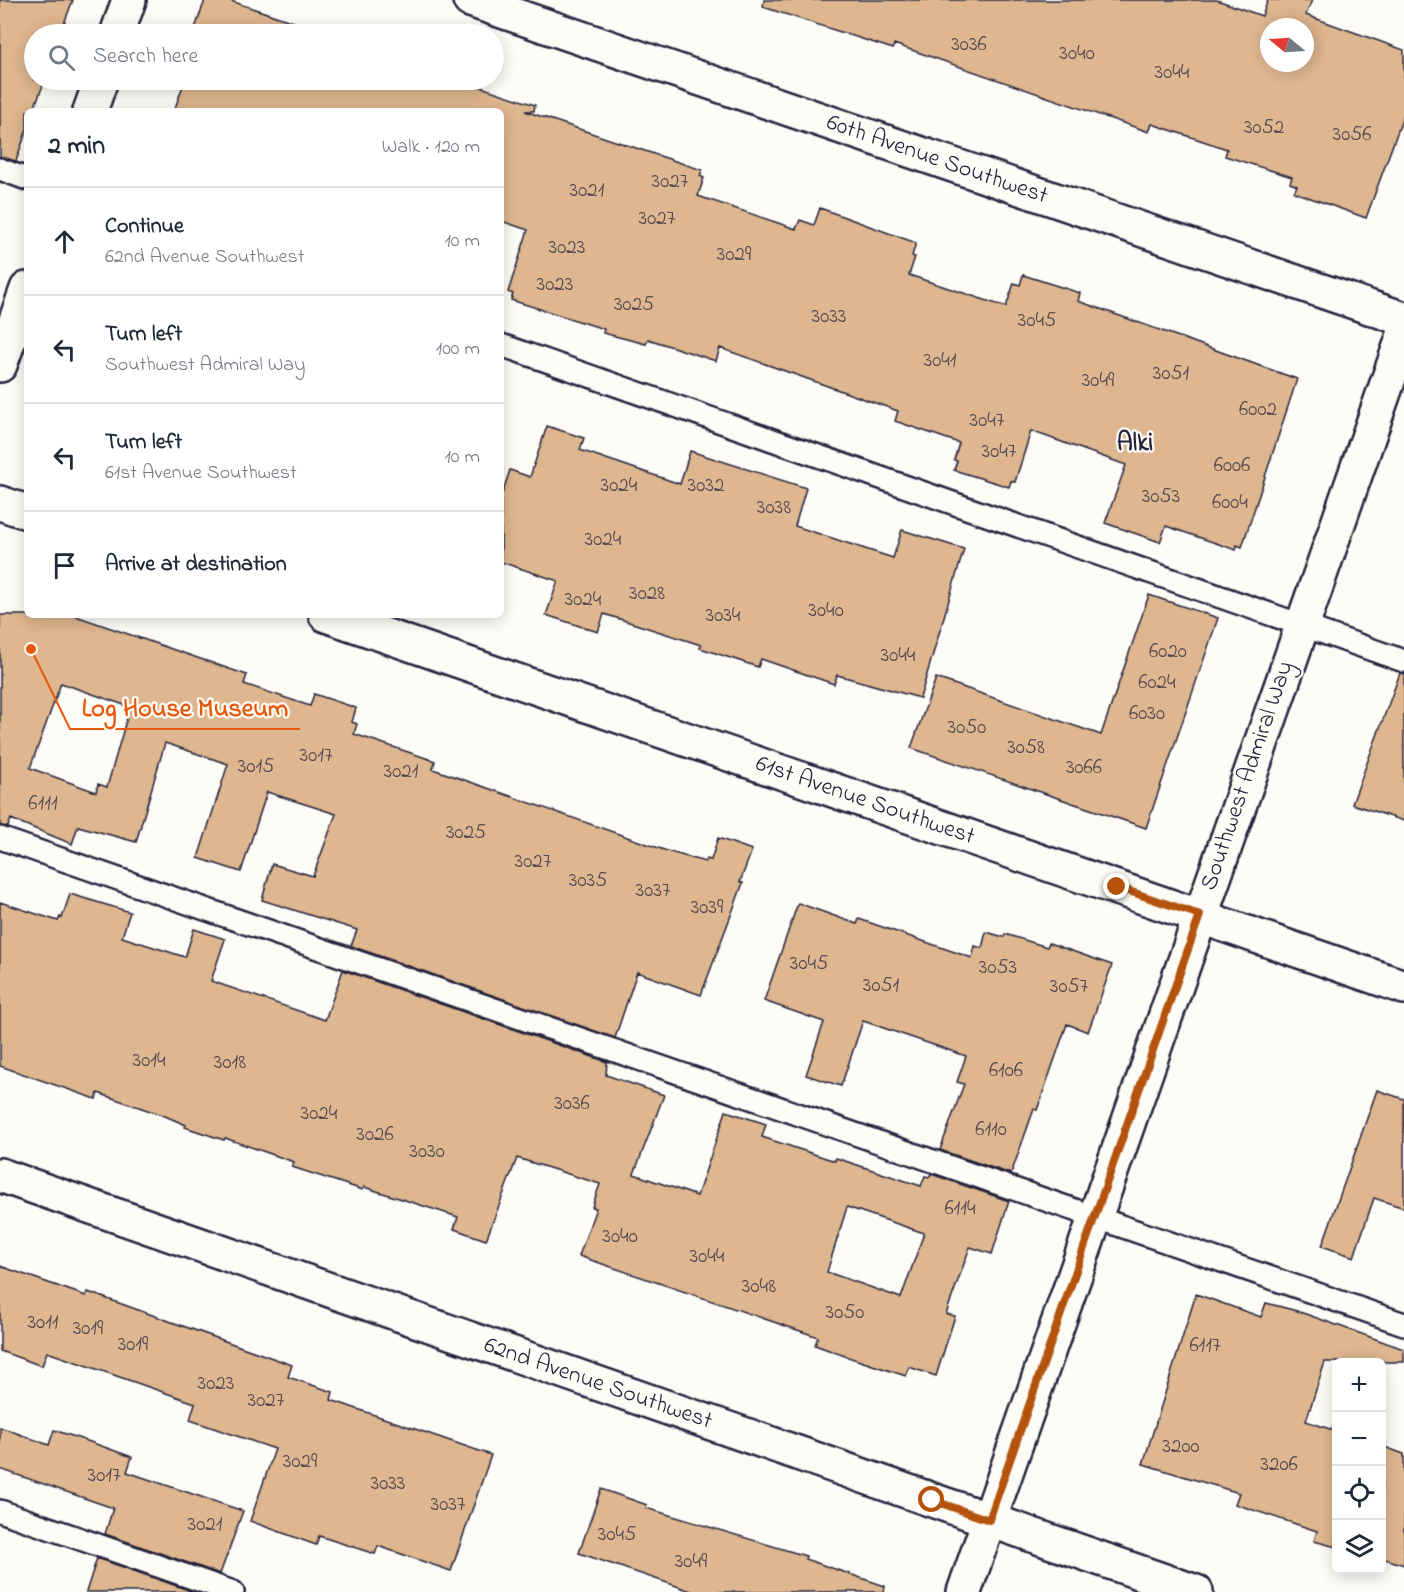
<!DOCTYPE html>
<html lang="en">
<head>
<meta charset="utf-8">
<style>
	body { margin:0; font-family:"Indie Flower",sans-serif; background:#f2f2f3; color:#1f2937 }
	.controls { position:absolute; right:18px; bottom:18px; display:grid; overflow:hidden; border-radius:9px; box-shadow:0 3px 15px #0003 }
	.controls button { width:54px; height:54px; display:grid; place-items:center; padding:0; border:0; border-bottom:2px solid #e0e1e3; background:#fff; color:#1f2937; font:30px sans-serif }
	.compass { position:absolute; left:1260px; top:18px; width:54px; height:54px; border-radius:50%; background:#fff; box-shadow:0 3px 15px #0003; rotate:288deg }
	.stop { position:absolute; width:18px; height:18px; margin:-14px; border:4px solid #b45309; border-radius:50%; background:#fff }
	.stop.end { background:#b45309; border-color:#fff; box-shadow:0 2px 6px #0008 }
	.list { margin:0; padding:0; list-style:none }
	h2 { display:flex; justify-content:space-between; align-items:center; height:78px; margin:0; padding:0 24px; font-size:26px }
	h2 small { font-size:20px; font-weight:400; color:#747a83 }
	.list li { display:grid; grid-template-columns:39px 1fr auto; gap:18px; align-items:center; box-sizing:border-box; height:108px; padding:0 24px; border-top:2px solid #e0e1e3 }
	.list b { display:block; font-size:22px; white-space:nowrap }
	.list p { margin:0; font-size:20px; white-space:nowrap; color:#747a83 }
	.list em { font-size:20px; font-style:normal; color:#747a83 }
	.icon { flex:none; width:33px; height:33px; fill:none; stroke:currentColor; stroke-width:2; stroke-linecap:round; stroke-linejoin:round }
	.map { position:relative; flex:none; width:1404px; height:1592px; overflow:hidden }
	.search { position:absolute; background:#fff; box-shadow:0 3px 15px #0003; left:24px; top:24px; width:480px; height:66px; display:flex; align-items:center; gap:15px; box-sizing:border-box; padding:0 21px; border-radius:33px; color:#747a83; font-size:22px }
	.panel { position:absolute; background:#fff; box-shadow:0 3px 15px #0003; left:24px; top:108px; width:480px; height:510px; border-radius:9px }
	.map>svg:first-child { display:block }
	.building { fill:#deb68f; stroke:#22223b; stroke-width:1.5; fill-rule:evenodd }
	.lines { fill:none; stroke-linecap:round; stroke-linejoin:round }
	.lane-casing { stroke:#22223b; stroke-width:26 }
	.street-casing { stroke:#22223b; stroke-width:38 }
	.secondary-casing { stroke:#22223b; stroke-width:38 }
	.lane { stroke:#fdfcf7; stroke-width:21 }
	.street { stroke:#fdfcf7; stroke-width:33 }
	.secondary { stroke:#fdfcf7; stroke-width:33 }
	.route { stroke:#b45309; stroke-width:8 }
	.labels { text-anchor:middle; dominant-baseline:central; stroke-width:4.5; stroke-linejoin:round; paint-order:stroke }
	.number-label { font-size:21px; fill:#514750 }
	.street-label { font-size:24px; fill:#22223b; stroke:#fdfcf7 }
	.neighbourhood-label { font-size:26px; font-weight:bold; fill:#22223b; stroke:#fdfcf7 }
	.leader { fill:none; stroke:#e8590c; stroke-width:2 }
	.callout-dot { fill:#e8590c; stroke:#fdfcf7; stroke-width:2 }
	.callout-label { font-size:26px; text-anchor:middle; font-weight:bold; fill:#e8590c; stroke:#fdfcf7; stroke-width:4.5; stroke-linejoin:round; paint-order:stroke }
</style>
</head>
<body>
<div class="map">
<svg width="1404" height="1592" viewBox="0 0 1404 1592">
	<rect width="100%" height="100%" fill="#fdfcf7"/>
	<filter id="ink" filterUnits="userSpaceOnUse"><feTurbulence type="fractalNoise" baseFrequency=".0167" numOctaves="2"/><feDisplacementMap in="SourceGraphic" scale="12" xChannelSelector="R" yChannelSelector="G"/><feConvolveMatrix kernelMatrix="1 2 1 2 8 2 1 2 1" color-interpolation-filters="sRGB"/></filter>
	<g filter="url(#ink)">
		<path class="building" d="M 0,0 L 73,0 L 60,34 L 34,34 L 34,80 L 45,80 L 33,111 L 27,111 L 27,129 L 16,161 L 0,157 Z
			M 205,0 L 228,0 L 329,34 L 193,34 Z
			M 764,0 L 1217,0 L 1262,16 L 1268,0 L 1312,0 L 1306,15 L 1404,50 L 1404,114 L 1366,218 L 1294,192 L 1297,186 L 1290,183 L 1292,177 L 1225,156 L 1227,149 L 1152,124 L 1149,132 L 894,44 L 893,49 L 763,7 ZM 1269,27 L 1305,27 L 1305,63 L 1269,63 Z
			M 185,80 L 460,80 L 535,105 L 534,111 L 525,111 L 702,170 L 700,176 L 704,178 L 698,196 L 796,229 L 800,220 L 814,225 L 820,208 L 916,243 L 912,256 L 915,257 L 909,275 L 1006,307 L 1014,283 L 1020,285 L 1023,275 L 1080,293 L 1078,301 L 1297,379 L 1242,547 L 1237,545 L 1236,550 L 1166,526 L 1160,542 L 1105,523 L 1126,465 L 1031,431 L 1015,482 L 1011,481 L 1009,487 L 954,470 L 957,461 L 954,460 L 959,443 L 895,421 L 898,411 L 720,348 L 716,361 L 648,339 L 646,344 L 603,333 L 604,329 L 511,300 L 513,294 L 508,292 L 528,230 L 501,221 L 501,111 L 174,111 Z
			M 547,426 L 584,438 L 580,450 L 680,484 L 690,451 L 806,488 L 795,526 L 893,558 L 902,530 L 964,549 L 920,698 L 837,675 L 834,684 L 761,659 L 758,667 L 700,648 L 701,645 L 604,614 L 598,632 L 546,615 L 558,581 L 501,562 L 501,497 L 510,470 L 530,477 Z
			M 1149,595 L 1218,618 L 1146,828 L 911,748 L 936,678 L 1101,735 Z
			M 0,615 L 73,615 L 247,675 L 244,684 L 310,706 L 314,694 L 356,708 L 352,722 L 357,724 L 354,734 L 435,761 L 433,769 L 670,852 L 705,862 L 707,859 L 711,860 L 718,838 L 752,850 L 740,882 L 743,883 L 701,995 L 637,972 L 615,1038 L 351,946 L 357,930 L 262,900 L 272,864 L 313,876 L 336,814 L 267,792 L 241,872 L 198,858 L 228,764 L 165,743 L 136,842 L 78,826 L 72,844 L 11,819 L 8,827 L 0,826 ZM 61,683 L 130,707 L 107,787 L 98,784 L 96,792 L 30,768 Z
			M 1400,673 L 1404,673 L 1404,821 L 1352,804 Z
			M 70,894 L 130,912 L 122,937 L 185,957 L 194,929 L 225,939 L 211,981 L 325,1020 L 343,970 L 607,1062 L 606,1075 L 664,1095 L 634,1174 L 697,1196 L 726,1111 L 766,1124 L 762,1137 L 835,1161 L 836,1158 L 921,1186 L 925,1176 L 929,1177 L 931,1174 L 1009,1201 L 992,1254 L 970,1247 L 946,1314 L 955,1316 L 936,1376 L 909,1367 L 906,1376 L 845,1356 L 815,1345 L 818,1337 L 579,1256 L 596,1208 L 592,1207 L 600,1184 L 517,1158 L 486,1240 L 454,1229 L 458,1217 L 364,1187 L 363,1190 L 292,1167 L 294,1162 L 225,1138 L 224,1140 L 185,1127 L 186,1125 L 165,1116 L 98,1093 L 96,1099 L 0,1066 L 0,902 L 58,921 L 60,917 L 62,918 ZM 847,1207 L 924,1233 L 901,1298 L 827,1272 Z
			M 798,903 L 857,924 L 859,919 L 972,958 L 975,946 L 982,948 L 986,932 L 1004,937 L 1005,934 L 1047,947 L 1049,943 L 1112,965 L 1088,1032 L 1067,1024 L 1037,1110 L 1034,1109 L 1011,1174 L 940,1150 L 964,1084 L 957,1082 L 966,1056 L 863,1021 L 841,1086 L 806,1075 L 824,1022 L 764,1001 Z
			M 1377,1090 L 1404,1099 L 1404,1208 L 1374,1198 L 1354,1257 L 1322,1246 Z
			M 0,1266 L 86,1296 L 88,1292 L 292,1365 L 288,1377 L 333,1392 L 331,1400 L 491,1455 L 451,1571 L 378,1546 L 375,1554 L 319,1536 L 316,1545 L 250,1521 L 275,1449 L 190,1420 L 195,1403 L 47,1352 L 42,1366 L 0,1351 Z
			M 1196,1294 L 1261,1317 L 1266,1303 L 1297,1311 L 1404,1349 L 1404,1362 L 1325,1362 L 1306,1421 L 1336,1431 L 1336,1547 L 1314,1541 L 1317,1531 L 1235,1504 L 1239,1493 L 1143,1464 Z
			M 0,1427 L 49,1445 L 54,1430 L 93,1443 L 132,1457 L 127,1472 L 243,1511 L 220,1574 L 105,1534 L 113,1508 L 0,1469 Z
			M 1382,1446 L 1404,1454 L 1404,1565 L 1382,1558 Z
			M 601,1489 L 647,1505 L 646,1508 L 806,1556 L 805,1559 L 885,1586 L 884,1592 L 694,1592 L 579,1553 Z
			M 97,1558 L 194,1592 L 86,1592 Z"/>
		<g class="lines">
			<defs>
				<path id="lane" d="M 0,169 L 27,179
					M 501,345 L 1404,661
					M 0,838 L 1404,1324
					M 0,1511 L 233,1592"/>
				<path id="street" d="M 470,0 L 1404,319
					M 117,34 L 129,0
					M 90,111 L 101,80
					M 0,365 L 27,289
					M 0,503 L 27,512
					M 326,615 L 1404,987
					M 0,1175 L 1196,1592"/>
				<path id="secondary" d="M 964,1592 L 1404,335"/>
			</defs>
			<use href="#lane" class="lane-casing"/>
			<use href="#street" class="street-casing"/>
			<use href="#secondary" class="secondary-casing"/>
			<use href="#lane" class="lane"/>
			<use href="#street" class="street"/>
			<use href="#secondary" class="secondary"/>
		</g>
	</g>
	<g class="lines" filter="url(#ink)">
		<path class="route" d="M 932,1500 L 989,1520 L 1200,915 L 1117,887"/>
	</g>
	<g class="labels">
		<g class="number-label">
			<text x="969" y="45">3036</text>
			<text x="1077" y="54">3040</text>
			<text x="1172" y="73">3044</text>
			<text x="1264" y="128">3052</text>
			<text x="1352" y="135">3056</text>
			<text x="670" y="182">3027</text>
			<text x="587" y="191">3021</text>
			<text x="657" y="219">3027</text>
			<text x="567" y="248">3023</text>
			<text x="734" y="255">3029</text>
			<text x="555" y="285">3023</text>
			<text x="634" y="305">3025</text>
			<text x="829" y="317">3033</text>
			<text x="1037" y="321">3045</text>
			<text x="940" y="361">3041</text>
			<text x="1171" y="374">3051</text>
			<text x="1098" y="381">3049</text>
			<text x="1258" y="410">6002</text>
			<text x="987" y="421">3047</text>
			<text x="999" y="452">3047</text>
			<text x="1232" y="466">6006</text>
			<text x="619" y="486">3024</text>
			<text x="706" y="486">3032</text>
			<text x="1161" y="497">3053</text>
			<text x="1230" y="503">6004</text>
			<text x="774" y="508">3038</text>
			<text x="603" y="540">3024</text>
			<text x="647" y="594">3028</text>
			<text x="583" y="600">3024</text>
			<text x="826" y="611">3040</text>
			<text x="723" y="616">3034</text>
			<text x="1168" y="652">6020</text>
			<text x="898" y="656">3044</text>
			<text x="1157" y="683">6024</text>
			<text x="1147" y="714">6030</text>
			<text x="967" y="728">3050</text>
			<text x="1026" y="748">3058</text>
			<text x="316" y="756">3017</text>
			<text x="256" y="767">3015</text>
			<text x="1084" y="768">3066</text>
			<text x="401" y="772">3021</text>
			<text x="43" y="804">6111</text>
			<text x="466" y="833">3025</text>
			<text x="533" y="862">3027</text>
			<text x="588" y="881">3035</text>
			<text x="653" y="891">3037</text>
			<text x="707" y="908">3039</text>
			<text x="809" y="964">3045</text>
			<text x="998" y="968">3053</text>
			<text x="881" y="986">3051</text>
			<text x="1069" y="987">3057</text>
			<text x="149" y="1061">3014</text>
			<text x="230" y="1063">3018</text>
			<text x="1006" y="1071">6106</text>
			<text x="572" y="1104">3036</text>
			<text x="319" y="1114">3024</text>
			<text x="991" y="1130">6110</text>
			<text x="375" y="1135">3026</text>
			<text x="427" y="1152">3030</text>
			<text x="960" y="1209">6114</text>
			<text x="620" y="1237">3040</text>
			<text x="707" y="1257">3044</text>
			<text x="759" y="1287">3048</text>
			<text x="845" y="1313">3050</text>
			<text x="43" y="1323">3011</text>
			<text x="88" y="1329">3019</text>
			<text x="133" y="1345">3019</text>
			<text x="1205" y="1346">6117</text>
			<text x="216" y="1384">3023</text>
			<text x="266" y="1401">3027</text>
			<text x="1181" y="1447">3200</text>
			<text x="300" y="1462">3029</text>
			<text x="1279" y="1465">3206</text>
			<text x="104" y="1476">3017</text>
			<text x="388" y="1484">3033</text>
			<text x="448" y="1505">3037</text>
			<text x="205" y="1525">3021</text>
			<text x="617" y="1535">3045</text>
			<text x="691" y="1562">3049</text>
		</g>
		<g class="street-label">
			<text transform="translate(937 160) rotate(19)">60th Avenue Southwest</text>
			<text transform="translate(1248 776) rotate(-71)">Southwest Admiral Way</text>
			<text transform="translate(865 801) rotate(19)">61st Avenue Southwest</text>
			<text transform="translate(598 1384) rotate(19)">62nd Avenue Southwest</text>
		</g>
		<g class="neighbourhood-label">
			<text x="1135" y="444">Alki</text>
		</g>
	</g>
	<path class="leader" d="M31 649L70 729H300"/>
	<circle class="callout-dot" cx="31" cy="649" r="6"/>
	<g class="callout-label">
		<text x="185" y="716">Log House Museum</text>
	</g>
</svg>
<div class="controls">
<button>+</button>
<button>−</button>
<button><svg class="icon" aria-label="locate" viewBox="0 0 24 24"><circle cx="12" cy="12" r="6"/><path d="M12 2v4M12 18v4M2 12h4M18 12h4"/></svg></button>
<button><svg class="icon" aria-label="layers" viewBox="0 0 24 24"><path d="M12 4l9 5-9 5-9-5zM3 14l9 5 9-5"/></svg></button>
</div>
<svg class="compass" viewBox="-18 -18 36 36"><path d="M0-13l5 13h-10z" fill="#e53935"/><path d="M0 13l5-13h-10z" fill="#747a83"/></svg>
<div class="stop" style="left:932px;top:1500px"></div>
<div class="stop end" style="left:1117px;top:887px"></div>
<div class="search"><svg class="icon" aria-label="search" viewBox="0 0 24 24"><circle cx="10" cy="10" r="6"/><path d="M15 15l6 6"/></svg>Search here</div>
<section class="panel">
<h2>2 min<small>Walk · 120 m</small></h2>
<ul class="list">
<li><svg class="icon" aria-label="ahead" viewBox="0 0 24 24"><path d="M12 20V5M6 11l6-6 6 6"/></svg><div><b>Continue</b><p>62nd Avenue Southwest</p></div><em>10 m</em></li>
<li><svg class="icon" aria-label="left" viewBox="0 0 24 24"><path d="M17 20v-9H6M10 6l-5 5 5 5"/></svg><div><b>Turn left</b><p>Southwest Admiral Way</p></div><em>100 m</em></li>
<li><svg class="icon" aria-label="left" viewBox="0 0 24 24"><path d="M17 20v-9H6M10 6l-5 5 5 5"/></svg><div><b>Turn left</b><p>61st Avenue Southwest</p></div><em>10 m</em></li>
<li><svg class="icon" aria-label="arrive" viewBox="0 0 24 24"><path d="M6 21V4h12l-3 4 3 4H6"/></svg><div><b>Arrive at destination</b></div></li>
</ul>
</section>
</div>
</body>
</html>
